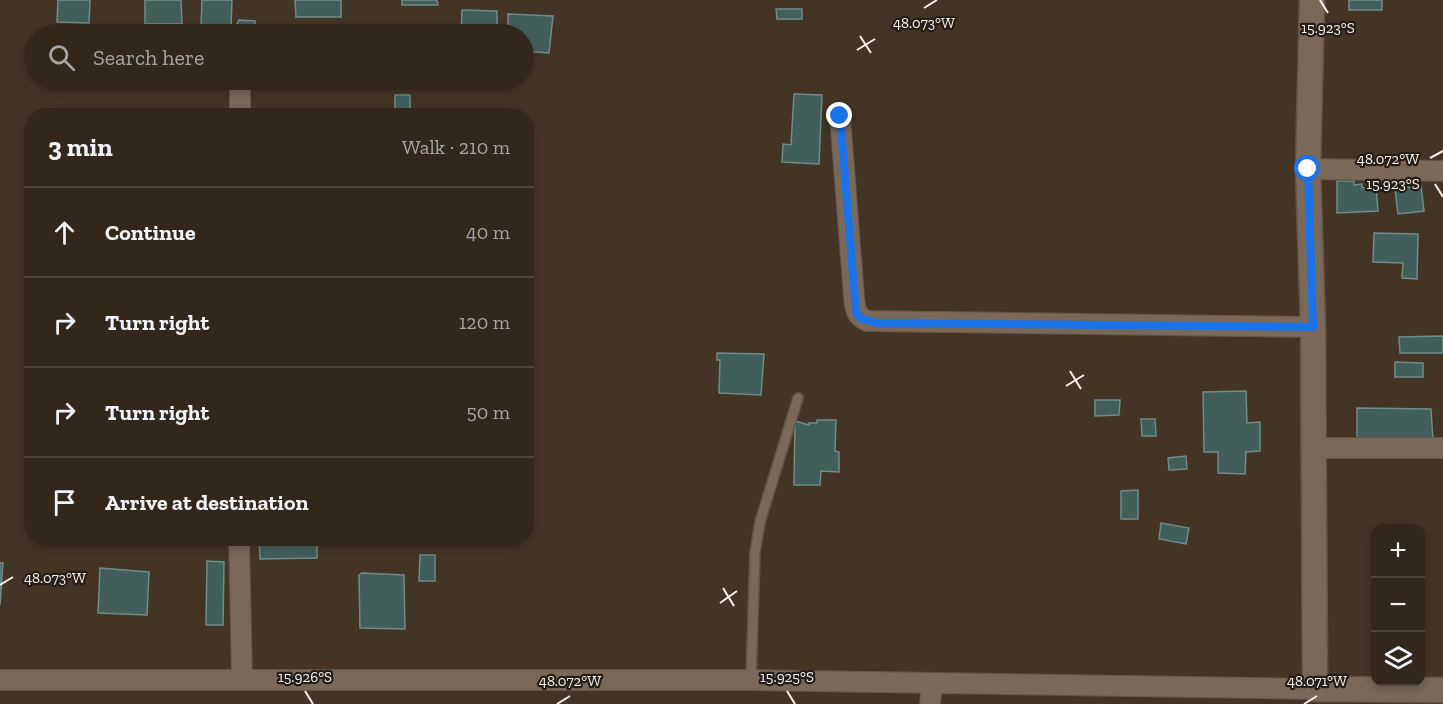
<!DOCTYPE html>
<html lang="en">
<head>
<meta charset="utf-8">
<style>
	body { margin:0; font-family:"Zilla Slab",serif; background:#3e3329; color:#f1f3f6 }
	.controls { position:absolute; right:18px; bottom:18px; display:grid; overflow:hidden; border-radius:12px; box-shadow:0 3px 9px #0003 }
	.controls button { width:54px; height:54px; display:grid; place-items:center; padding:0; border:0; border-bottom:2px solid #4e443b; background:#33271c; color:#f1f3f6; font:30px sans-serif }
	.stop { position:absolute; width:18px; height:18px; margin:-14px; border:4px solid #1a73e8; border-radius:50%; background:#fff }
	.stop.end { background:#1a73e8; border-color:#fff; box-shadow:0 2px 6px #0008 }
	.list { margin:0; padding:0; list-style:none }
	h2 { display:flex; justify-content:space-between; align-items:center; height:78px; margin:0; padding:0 24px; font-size:26px }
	h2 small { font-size:20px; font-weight:400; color:#a9a5a3 }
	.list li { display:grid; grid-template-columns:39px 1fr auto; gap:18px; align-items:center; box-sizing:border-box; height:90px; padding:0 24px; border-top:2px solid #4e443b }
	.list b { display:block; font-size:22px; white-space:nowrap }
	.list em { font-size:20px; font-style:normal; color:#a9a5a3 }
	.icon { flex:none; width:33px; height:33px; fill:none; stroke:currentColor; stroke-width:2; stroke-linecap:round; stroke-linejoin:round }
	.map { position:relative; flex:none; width:1443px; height:704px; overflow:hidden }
	.search { position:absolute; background:#33271c; box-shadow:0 3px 9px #0003; left:24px; top:24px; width:510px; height:66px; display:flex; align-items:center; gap:15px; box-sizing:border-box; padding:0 21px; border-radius:33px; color:#a9a5a3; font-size:22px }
	.panel { position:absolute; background:#33271c; box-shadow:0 3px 9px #0003; left:24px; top:108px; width:510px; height:438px; border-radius:24px }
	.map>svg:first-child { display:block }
	.building { fill:#425e5b; stroke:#6f8c89; stroke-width:1.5 }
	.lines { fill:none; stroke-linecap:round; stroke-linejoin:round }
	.service-casing { stroke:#615347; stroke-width:12 }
	.minor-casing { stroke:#615347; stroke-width:22 }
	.tertiary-casing { stroke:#615347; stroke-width:27 }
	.service { stroke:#7a6859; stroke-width:9 }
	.minor { stroke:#7a6859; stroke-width:20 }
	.tertiary { stroke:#7a6859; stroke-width:24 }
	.route { stroke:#1a73e8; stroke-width:8 }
	.ticks { fill:none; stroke:#fcf1e8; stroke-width:2 }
	.ticks-label { font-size:15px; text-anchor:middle; fill:#fcf1e8; stroke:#251d17; stroke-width:4.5; stroke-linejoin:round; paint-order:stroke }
</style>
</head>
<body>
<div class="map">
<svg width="1443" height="704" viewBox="0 0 1443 704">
	<rect width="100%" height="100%" fill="#443426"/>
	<path class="building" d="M 58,0 L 90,0 L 89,23 L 57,22 Z
		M 145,0 L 181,0 L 182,24 L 145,24 Z
		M 202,0 L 232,0 L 231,26 L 201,25 Z
		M 295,0 L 341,0 L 341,17 L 296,17 Z
		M 402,0 L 437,0 L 438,5 L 402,5 Z
		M 1349,0 L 1382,0 L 1382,10 L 1349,10 Z
		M 776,9 L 802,9 L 802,19 L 777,19 Z
		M 462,10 L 497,11 L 497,34 L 461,34 Z
		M 508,14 L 553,16 L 549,53 L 524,51 L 524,34 L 508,34 Z
		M 239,20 L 255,21 L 255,34 L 231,34 L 232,28 L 235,28 Z
		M 794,94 L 822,95 L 819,164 L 782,162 L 783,144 L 791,145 Z
		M 395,95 L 410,95 L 410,116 L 395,116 Z
		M 1337,181 L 1354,181 L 1354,185 L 1362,184 L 1362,188 L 1376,187 L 1378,211 L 1337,213 Z
		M 1421,186 L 1424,211 L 1398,214 L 1395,189 Z
		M 1374,233 L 1418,234 L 1417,279 L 1402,278 L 1403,263 L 1373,262 Z
		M 1443,336 L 1443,353 L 1400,353 L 1399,337 Z
		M 717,353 L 764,354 L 761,395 L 719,393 L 720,360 L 717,360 Z
		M 1395,362 L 1423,363 L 1423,377 L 1395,377 Z
		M 1246,391 L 1247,423 L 1260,422 L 1260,451 L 1246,452 L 1245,474 L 1218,473 L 1218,452 L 1204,452 L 1203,392 Z
		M 1095,400 L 1120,400 L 1119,415 L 1095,416 Z
		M 1357,408 L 1431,409 L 1433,441 L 1357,440 Z
		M 1141,419 L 1155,419 L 1156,436 L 1142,436 Z
		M 817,420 L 836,420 L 835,451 L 839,452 L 839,472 L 821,471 L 820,485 L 794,485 L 795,421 L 809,425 L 809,423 L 817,423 Z
		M 1186,456 L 1187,469 L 1169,470 L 1168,458 Z
		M 1138,490 L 1138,519 L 1121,519 L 1121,491 Z
		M 1161,523 L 1189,528 L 1186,544 L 1159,539 Z
		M 259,538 L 317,538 L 317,558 L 260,559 Z
		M 420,555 L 435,555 L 435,581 L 419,581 Z
		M 207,561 L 224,562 L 223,625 L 206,625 Z
		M 0,563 L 3,563 L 0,605 Z
		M 100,568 L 149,572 L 147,615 L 98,613 Z
		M 362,573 L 404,575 L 405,629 L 360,628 L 359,575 Z"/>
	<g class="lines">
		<defs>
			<path id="service" d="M 751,680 L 755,552 L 760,522 L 798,398"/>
			<path id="minor" d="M 240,88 L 240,116
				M 840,116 L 854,297 C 855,309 856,316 867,321 L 1313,327
				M 1308,169 L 1443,171
				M 1314,448 L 1443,448
				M 239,538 L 242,680
				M 0,680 L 751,680 L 1315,689
				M 930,704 L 932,683"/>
			<path id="tertiary" d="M 1312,0 L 1308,169 L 1313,327 L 1315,689 L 1443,690"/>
		</defs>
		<use href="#service" class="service-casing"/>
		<use href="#minor" class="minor-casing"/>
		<use href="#tertiary" class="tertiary-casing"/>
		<use href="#service" class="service"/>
		<use href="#minor" class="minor"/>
		<use href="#tertiary" class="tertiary"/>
	</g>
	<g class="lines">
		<path class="route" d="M 840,116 L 856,312 L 860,318 L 877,323 L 1313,327 L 1308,169"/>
	</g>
	<path class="ticks" d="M 1320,0 L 1328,13M 924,8 L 937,0M 860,36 L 871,53M 857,50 L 875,39M 1430,158 L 1443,151M 1435,184 L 1443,197M 1070,371 L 1081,389M 1066,386 L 1084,375M 0,585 L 13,577M 723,588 L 734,606M 720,603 L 737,591M 305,691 L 313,704M 787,691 L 795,704M 557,704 L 570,696M 1304,704 L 1317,696"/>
	<g class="ticks-label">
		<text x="924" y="28">48.073°W</text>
		<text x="1328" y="33">15.923°S</text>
		<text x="1388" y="164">48.072°W</text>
		<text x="1393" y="189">15.923°S</text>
		<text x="55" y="583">48.073°W</text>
		<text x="305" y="682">15.926°S</text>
		<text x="787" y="682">15.925°S</text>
		<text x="570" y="686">48.072°W</text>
		<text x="1317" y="686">48.071°W</text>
	</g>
</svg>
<div class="controls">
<button>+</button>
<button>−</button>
<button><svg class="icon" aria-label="layers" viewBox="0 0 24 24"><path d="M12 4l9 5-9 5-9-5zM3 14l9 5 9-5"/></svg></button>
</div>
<div class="stop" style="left:1308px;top:169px"></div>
<div class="stop end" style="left:840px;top:116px"></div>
<div class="search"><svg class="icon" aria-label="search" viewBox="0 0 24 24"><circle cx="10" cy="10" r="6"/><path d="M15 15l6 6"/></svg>Search here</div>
<section class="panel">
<h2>3 min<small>Walk · 210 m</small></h2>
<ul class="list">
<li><svg class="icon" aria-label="ahead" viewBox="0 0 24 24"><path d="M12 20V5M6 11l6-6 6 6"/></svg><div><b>Continue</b></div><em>40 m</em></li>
<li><svg class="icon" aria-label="right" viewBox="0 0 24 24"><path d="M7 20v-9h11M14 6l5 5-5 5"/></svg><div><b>Turn right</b></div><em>120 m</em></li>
<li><svg class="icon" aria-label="right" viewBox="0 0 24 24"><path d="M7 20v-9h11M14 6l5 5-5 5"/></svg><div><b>Turn right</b></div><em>50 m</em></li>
<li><svg class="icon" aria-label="arrive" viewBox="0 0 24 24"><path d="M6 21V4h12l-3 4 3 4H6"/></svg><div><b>Arrive at destination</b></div></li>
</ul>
</section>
</div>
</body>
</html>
